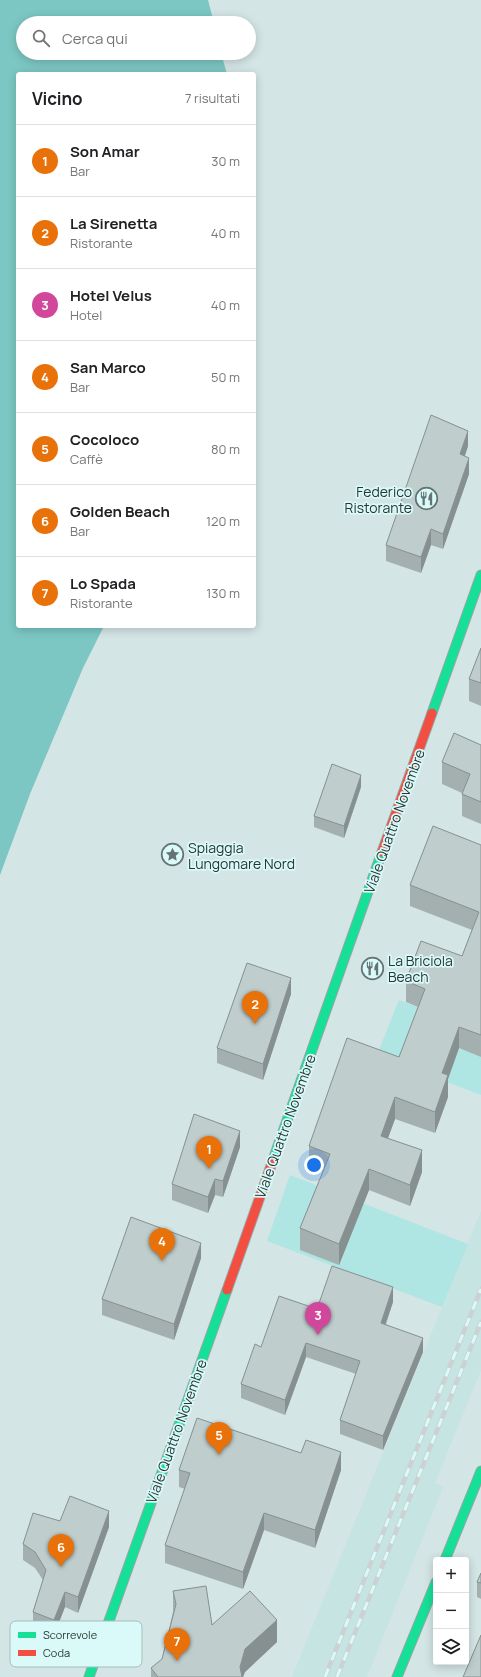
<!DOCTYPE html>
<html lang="it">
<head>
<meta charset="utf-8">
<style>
	body { margin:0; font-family:Manrope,sans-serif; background:#f2f2f2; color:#202124 }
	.controls { position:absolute; right:12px; bottom:12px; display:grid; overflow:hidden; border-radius:4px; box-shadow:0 2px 10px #0003 }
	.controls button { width:36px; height:36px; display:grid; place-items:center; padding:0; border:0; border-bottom:1px solid #e0e0e0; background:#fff; color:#202124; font:20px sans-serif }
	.you { position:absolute; left:314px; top:1165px; width:14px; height:14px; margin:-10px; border:3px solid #fff; border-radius:50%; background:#1a73e8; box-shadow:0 0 0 6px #1a73e833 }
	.badge { display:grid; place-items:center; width:26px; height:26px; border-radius:50%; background:#657373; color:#fff; font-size:13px; font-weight:700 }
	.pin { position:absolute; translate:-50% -33px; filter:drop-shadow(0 1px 2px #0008) }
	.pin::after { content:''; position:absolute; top:21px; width:14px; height:12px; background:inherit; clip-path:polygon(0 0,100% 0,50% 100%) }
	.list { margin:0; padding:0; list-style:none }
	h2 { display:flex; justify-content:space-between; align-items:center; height:52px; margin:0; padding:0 16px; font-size:17px }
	h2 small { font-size:13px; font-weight:400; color:#757577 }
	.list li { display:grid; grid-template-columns:26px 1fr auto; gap:12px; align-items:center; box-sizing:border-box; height:72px; padding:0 16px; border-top:1px solid #e0e0e0 }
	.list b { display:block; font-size:15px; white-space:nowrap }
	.list p { margin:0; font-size:13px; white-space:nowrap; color:#757577 }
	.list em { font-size:13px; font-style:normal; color:#757577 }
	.icon { flex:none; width:22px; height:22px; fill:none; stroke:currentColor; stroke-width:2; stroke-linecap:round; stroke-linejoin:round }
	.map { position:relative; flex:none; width:481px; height:1677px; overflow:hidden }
	.search { position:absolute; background:#fff; box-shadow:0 2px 10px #0003; left:16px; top:16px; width:240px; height:44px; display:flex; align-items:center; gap:10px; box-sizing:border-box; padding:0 14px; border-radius:22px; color:#757577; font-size:15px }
	.panel { position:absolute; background:#fff; box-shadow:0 2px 10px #0003; left:16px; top:72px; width:240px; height:556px; border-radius:4px }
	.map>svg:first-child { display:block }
	.built { fill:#c5e4e2 }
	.green { fill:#afe5e3 }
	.water { fill:#7cc7c3 }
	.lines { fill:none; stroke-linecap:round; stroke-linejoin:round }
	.fast-casing { stroke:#98a5a5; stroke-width:11 }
	.jam-casing { stroke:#98a5a5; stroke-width:11 }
	.fast { stroke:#16e098; stroke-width:9 }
	.jam { stroke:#f24e42; stroke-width:9 }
	.rail-casing { stroke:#ccd1d1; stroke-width:4.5 }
	.rail { stroke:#d9faf8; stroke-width:3; stroke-dasharray:9; stroke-linecap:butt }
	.wall { fill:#a4b0b0 }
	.shaded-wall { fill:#869090 }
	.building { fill:#bfcdcd; stroke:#869090 }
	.labels { text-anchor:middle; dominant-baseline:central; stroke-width:3.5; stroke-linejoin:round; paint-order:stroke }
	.poi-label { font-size:14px; fill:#293635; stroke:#d9faf8; text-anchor:start }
	.street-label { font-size:14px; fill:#293635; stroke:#d9faf8 }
	.key { fill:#d9faf8; stroke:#a4bfbe; stroke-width:1 }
	.key-label { font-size:11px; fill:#293635 }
</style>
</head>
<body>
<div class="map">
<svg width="481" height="1677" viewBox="0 0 481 1677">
	<rect width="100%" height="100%" fill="#d4e5e5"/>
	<path class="built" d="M 481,1211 L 481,1370 L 435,1483 L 443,1487 L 367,1677 L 292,1677 Z"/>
	<path class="green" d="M 399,1000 L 425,1010 L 451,1070 L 459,1048 L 481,1057 L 481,1095 L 377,1055 Z
		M 290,1175 L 468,1244 L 442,1307 L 267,1241 Z"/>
	<path class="water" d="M 0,0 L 208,0 L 214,23 L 23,23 L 23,53 L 221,53 L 227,74 L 18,74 L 18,626 L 104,626 L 83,668 L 30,794 L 0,875 Z"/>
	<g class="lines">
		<defs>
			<path id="fast" d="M 432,713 L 481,575
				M 273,1160 L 382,852
				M 445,1560 L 481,1471
				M 89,1677 L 227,1290
				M 397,1677 L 436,1582"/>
			<path id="jam" d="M 382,852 L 432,713
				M 227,1290 L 273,1160"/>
		</defs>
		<use href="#fast" class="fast-casing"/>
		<use href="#jam" class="jam-casing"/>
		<use href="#fast" class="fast"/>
		<use href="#jam" class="jam"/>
		<defs>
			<path id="rail" d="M 325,1677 L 481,1289
				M 337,1677 L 481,1322"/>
		</defs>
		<use href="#rail" class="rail-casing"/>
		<use href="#rail" class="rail"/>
	</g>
	<path class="wall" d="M 468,446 L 465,456 L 469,474 L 443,549 L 431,545 L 421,573 L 386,561 L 386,545 Z
		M 481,648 L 481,706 L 469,701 L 469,679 Z
		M 481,745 L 481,824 L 462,816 L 462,793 L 442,784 L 442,762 Z
		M 361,787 L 344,838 L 314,827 L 314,816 Z
		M 481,845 L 481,1057 L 459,1048 L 448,1079 L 448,1097 L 435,1133 L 395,1119 L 388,1138 L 422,1172 L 410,1206 L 369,1190 L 339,1265 L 300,1250 L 300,1228 L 323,1172 L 309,1167 L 309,1146 L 399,1057 L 418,1007 L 406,1002 L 406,981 L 462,956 L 472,930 L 410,906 L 410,885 Z
		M 291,994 L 263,1080 L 217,1063 L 217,1048 Z
		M 240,1147 L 223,1197 L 215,1195 L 208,1213 L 172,1200 L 172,1184 Z
		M 201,1258 L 174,1340 L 102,1315 L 102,1299 Z
		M 393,1302 L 386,1324 L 423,1352 L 383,1450 L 340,1434 L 340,1420 L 356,1374 L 306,1357 L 285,1415 L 241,1398 L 241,1384 L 261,1347 L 317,1309 Z
		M 179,1470 L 341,1470 L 315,1548 L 264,1530 L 243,1589 L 165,1563 L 165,1545 L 185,1489 L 179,1487 Z
		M 109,1527 L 78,1613 L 65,1607 L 54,1635 L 33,1628 L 33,1612 L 43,1580 L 35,1568 L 23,1560 L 23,1544 Z
		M 481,1573 L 481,1599 L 477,1597 L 477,1582 Z
		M 173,1591 L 212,1625 L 277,1642 L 245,1672 L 243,1677 L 151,1677 L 151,1668 L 162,1659 L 173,1612 Z"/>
	<path class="shaded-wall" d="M 468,431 L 468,446 L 460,470 L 460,454 Z
		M 469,458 L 469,474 L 443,549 L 443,534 Z
		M 431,529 L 431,545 L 421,573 L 421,557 Z
		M 361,775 L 361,787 L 344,838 L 344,826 Z
		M 291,978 L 291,994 L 263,1080 L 263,1064 Z
		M 459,1027 L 459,1048 L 448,1079 L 448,1097 L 435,1133 L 435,1112 L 442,1073 Z
		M 395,1097 L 395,1119 L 381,1157 L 381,1136 Z
		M 240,1131 L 240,1147 L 223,1197 L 223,1181 Z
		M 422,1150 L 422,1172 L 410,1206 L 410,1185 Z
		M 369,1169 L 369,1190 L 339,1265 L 339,1244 Z
		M 215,1179 L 215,1195 L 208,1213 L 208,1197 Z
		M 201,1243 L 201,1258 L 174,1340 L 174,1324 Z
		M 393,1287 L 393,1302 L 381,1337 L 381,1323 Z
		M 423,1338 L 423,1352 L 383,1450 L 383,1436 Z
		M 306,1343 L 306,1357 L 285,1415 L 285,1400 Z
		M 341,1452 L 341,1470 L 315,1548 L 315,1530 Z
		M 109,1511 L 109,1527 L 78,1613 L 78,1597 Z
		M 264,1513 L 264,1530 L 243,1589 L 243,1572 Z
		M 65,1592 L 65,1607 L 54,1635 L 54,1620 Z
		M 277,1620 L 277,1642 L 245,1672 L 243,1677 L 240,1677 L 240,1667 L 245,1649 Z"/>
	<path class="building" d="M 431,415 L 468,431 L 460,454 L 469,458 L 443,534 L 431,529 L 421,557 L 386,545 Z
		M 481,648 L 481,683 L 469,679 Z
		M 454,733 L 481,745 L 481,802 L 462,794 L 470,774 L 442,762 Z
		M 332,764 L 361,775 L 344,826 L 314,816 Z
		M 433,826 L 481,845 L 481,1035 L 459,1027 L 442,1073 L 448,1075 L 435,1112 L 395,1097 L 381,1136 L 422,1150 L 410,1185 L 369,1169 L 339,1244 L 300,1228 L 330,1154 L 309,1146 L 347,1038 L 399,1057 L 425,989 L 406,981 L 421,941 L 462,956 L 479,912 L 410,885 Z
		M 247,963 L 291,978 L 263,1064 L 217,1048 Z
		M 194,1114 L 240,1131 L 223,1181 L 215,1179 L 208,1197 L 172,1184 Z
		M 131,1217 L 201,1243 L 174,1324 L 102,1299 Z
		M 332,1266 L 393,1287 L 381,1323 L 423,1338 L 383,1436 L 340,1420 L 360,1361 L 306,1343 L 285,1400 L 241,1384 L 255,1344 L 261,1347 L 279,1296 L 317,1309 Z
		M 197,1418 L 301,1453 L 306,1440 L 341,1452 L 315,1530 L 264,1513 L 243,1572 L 165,1545 L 190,1473 L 179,1470 Z
		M 70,1496 L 109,1511 L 78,1597 L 65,1592 L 54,1620 L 33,1612 L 46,1570 L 35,1552 L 23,1544 L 33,1513 L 60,1521 Z
		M 481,1573 L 481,1583 L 477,1582 Z
		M 206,1586 L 212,1625 L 250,1591 L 277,1620 L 245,1649 L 240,1667 L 242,1677 L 158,1677 L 151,1668 L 162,1659 L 176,1604 L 173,1591 Z
		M 481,1635 L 481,1677 L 463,1677 Z"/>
	<defs>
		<symbol id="restaurant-ring" viewBox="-11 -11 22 22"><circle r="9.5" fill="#d9faf8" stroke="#657373" stroke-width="1.5"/><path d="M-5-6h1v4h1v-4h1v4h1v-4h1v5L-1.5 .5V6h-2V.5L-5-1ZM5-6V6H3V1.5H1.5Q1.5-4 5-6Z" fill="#657373"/></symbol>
		<symbol id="sight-ring" viewBox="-11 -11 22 22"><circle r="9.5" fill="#d9faf8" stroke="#657373" stroke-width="1.5"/><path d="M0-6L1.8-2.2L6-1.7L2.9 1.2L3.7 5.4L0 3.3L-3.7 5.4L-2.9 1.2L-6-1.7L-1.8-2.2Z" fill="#657373"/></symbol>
	</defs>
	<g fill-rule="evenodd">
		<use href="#restaurant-ring" x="414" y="486" width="25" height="25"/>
		<use href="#sight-ring" x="160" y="842" width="25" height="25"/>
		<use href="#restaurant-ring" x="360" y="956" width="25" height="25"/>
	</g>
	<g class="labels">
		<g class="poi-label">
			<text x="412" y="491" text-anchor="end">Federico<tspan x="412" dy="16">Ristorante</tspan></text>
			<text x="188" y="847">Spiaggia<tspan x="188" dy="16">Lungomare Nord</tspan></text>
			<text x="388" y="960">La Briciola<tspan x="388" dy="16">Beach</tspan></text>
		</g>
		<g class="street-label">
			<text transform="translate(394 821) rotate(-70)">Viale Quattro Novembre</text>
			<text transform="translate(285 1126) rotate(-70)">Viale Quattro Novembre</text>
			<text transform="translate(176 1431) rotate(-70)">Viale Quattro Novembre</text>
		</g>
	</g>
	<rect x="10" y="1621" width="132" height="46" rx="6" class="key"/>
	<rect x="18" y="1632" width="18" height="6" fill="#16e098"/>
	<rect x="18" y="1650" width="18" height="6" fill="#f24e42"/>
	<g class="key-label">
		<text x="43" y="1639">Scorrevole</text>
		<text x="43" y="1657">Coda</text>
	</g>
</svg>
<div class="controls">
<button>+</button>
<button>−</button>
<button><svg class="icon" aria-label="layers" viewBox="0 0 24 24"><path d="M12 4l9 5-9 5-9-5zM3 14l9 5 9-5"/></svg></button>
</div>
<div class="you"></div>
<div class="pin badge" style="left:209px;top:1169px;background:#e8710a">1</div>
<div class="pin badge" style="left:255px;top:1024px;background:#e8710a">2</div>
<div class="pin badge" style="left:318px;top:1335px;background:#d1479c">3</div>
<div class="pin badge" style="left:162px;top:1261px;background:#e8710a">4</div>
<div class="pin badge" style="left:219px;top:1455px;background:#e8710a">5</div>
<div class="pin badge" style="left:61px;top:1567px;background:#e8710a">6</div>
<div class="pin badge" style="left:177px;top:1661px;background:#e8710a">7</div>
<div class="search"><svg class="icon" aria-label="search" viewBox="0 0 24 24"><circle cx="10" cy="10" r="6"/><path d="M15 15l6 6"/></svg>Cerca qui</div>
<section class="panel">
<h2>Vicino<small>7 risultati</small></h2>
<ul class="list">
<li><span class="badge" style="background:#e8710a">1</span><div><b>Son Amar</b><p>Bar</p></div><em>30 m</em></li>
<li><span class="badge" style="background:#e8710a">2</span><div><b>La Sirenetta</b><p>Ristorante</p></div><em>40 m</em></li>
<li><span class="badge" style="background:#d1479c">3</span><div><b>Hotel Velus</b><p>Hotel</p></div><em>40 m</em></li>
<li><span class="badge" style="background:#e8710a">4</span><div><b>San Marco</b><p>Bar</p></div><em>50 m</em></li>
<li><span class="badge" style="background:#e8710a">5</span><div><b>Cocoloco</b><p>Caffè</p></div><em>80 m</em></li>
<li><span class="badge" style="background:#e8710a">6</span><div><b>Golden Beach</b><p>Bar</p></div><em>120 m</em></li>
<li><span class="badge" style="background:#e8710a">7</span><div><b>Lo Spada</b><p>Ristorante</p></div><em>130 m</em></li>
</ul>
</section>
</div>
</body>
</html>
